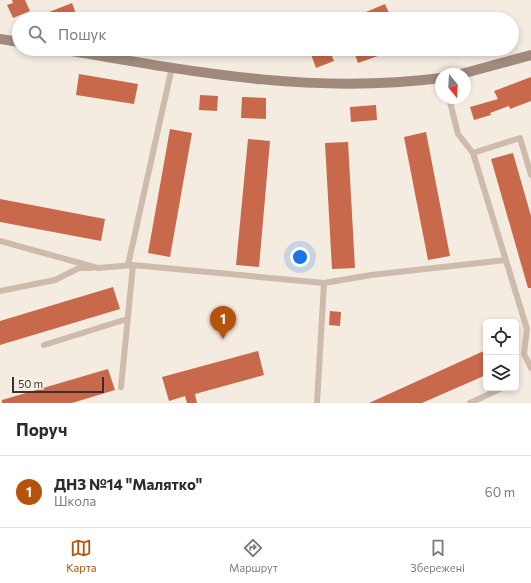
<!DOCTYPE html>
<html lang="uk">
<head>
<meta charset="utf-8">
<style>
	body { margin:0; font-family:Commissioner,sans-serif; background:#f7f7f7; color:#2b2b33 }
	.controls { position:absolute; right:12px; bottom:12px; display:grid; overflow:hidden; border-radius:6px; box-shadow:0 2px 6px #0003 }
	.controls button { width:36px; height:36px; display:grid; place-items:center; padding:0; border:0; border-bottom:1px solid #e1e1e2; background:#fff; color:#2b2b33; font:20px sans-serif }
	.compass { position:absolute; left:435px; top:68px; width:36px; height:36px; border-radius:50%; background:#fff; box-shadow:0 2px 6px #0003; rotate:162deg }
	.scale { position:absolute; left:12px; bottom:10px; width:92px; box-sizing:border-box; padding-left:4px; border:2px solid #3b302b; border-top:0; font-size:11px; line-height:14px; white-space:nowrap; color:#3b302b; -webkit-text-stroke:3px #fbf5ee; paint-order:stroke }
	.you { position:absolute; left:300px; top:257px; width:14px; height:14px; margin:-10px; border:3px solid #fff; border-radius:50%; background:#1a73e8; box-shadow:0 0 0 6px #1a73e833 }
	.badge { display:grid; place-items:center; width:26px; height:26px; border-radius:50%; background:#b45309; color:#fff; font-size:13px; font-weight:700 }
	.pin { position:absolute; translate:-50% -33px; filter:drop-shadow(0 1px 2px #0008) }
	.pin::after { content:''; position:absolute; top:21px; width:14px; height:12px; background:inherit; clip-path:polygon(0 0,100% 0,50% 100%) }
	.list { margin:0; padding:0; list-style:none }
	h2 { display:flex; justify-content:space-between; align-items:center; height:52px; margin:0; padding:0 16px; font-size:17px }
	h2 small { font-size:13px; font-weight:400; color:#7c7c81 }
	.list li { display:grid; grid-template-columns:26px 1fr auto; gap:12px; align-items:center; box-sizing:border-box; height:72px; padding:0 16px; border-top:1px solid #e1e1e2 }
	.list b { display:block; font-size:15px; white-space:nowrap }
	.list p { margin:0; font-size:13px; white-space:nowrap; color:#7c7c81 }
	.list em { font-size:13px; font-style:normal; color:#7c7c81 }
	.icon { flex:none; width:22px; height:22px; fill:none; stroke:currentColor; stroke-width:2; stroke-linecap:round; stroke-linejoin:round }
	.map { position:relative; flex:none; width:531px; height:403px; overflow:hidden }
	.search { position:absolute; background:#fff; box-shadow:0 2px 6px #0003; left:12px; right:12px; top:12px; height:44px; display:flex; align-items:center; gap:10px; box-sizing:border-box; padding:0 14px; border-radius:22px; color:#7c7c81; font-size:15px }
	.sheet { height:124px; background:#fff }
	nav { display:flex; justify-content:space-around; align-items:center; box-sizing:border-box; height:56px; border-top:1px solid #e1e1e2; background:#fff; font-size:11px; color:#7c7c81 }
	nav a { display:grid; justify-items:center; gap:2px }
	nav .on { color:#b45309 }
	.map>svg:first-child { display:block }
	.building { fill:#c8694b }
	.lines { fill:none; stroke-linecap:round; stroke-linejoin:round }
	.lane { stroke:#cdbbac; stroke-width:6 }
	.secondary { stroke:#a18a7d; stroke-width:10 }
</style>
</head>
<body>
<div class="map">
<svg width="531" height="403" viewBox="0 0 531 403">
	<rect width="100%" height="100%" fill="#f4ebe1"/>
	<path class="building" d="M 12,0 L 25,0 L 30,11 L 13,18 L 7,5 L 13,3 Z
		M 72,3 L 78,19 L 34,19 L 34,18 Z
		M 385,4 L 389,13 L 376,19 L 369,19 L 366,12 Z
		M 309,49 L 329,49 L 334,61 L 316,68 Z
		M 353,49 L 395,49 L 395,50 L 358,63 Z
		M 79,74 L 138,84 L 134,104 L 76,95 Z
		M 531,77 L 531,101 L 510,109 L 509,106 L 490,113 L 491,115 L 474,120 L 470,107 L 498,99 L 494,91 Z
		M 200,95 L 218,96 L 217,111 L 199,110 Z
		M 242,97 L 266,98 L 266,119 L 241,118 Z
		M 376,105 L 377,120 L 351,122 L 350,107 Z
		M 170,129 L 192,133 L 170,257 L 148,253 Z
		M 426,132 L 450,256 L 428,260 L 404,137 Z
		M 248,139 L 270,141 L 259,267 L 236,265 Z
		M 348,142 L 355,268 L 332,269 L 325,143 Z
		M 513,153 L 531,216 L 531,288 L 528,288 L 491,159 Z
		M 0,199 L 105,219 L 101,241 L 0,222 Z
		M 113,287 L 120,309 L 0,345 L 0,321 Z
		M 330,311 L 341,312 L 340,326 L 329,325 Z
		M 486,350 L 486,375 L 422,403 L 369,403 Z
		M 258,351 L 264,375 L 195,394 L 197,403 L 187,403 L 185,396 L 169,401 L 162,377 Z
		M 108,369 L 115,390 L 72,403 L 2,403 L 2,400 Z"/>
	<g class="lines">
		<path class="lane" d="M 449,98 L 458,134 L 473,153 L 527,329 L 524,354 L 531,368
			M 473,153 L 520,138 L 531,175
			M 0,241 L 98,268 L 133,265 L 324,283 L 371,275 L 506,260
			M 128,265 L 172,67
			M 0,291 L 55,280 L 79,268 L 91,268
			M 44,345 L 127,319
			M 121,387 L 133,265
			M 317,403 L 324,283
			M 470,403 L 502,388"/>
		<path class="secondary" d="M 0,39 L 19,42
			M 60,49 C 188,71 310,95 441,78
			M 461,74 L 531,55"/>
	</g>
</svg>
<div class="controls">
<button><svg class="icon" aria-label="locate" viewBox="0 0 24 24"><circle cx="12" cy="12" r="6"/><path d="M12 2v4M12 18v4M2 12h4M18 12h4"/></svg></button>
<button><svg class="icon" aria-label="layers" viewBox="0 0 24 24"><path d="M12 4l9 5-9 5-9-5zM3 14l9 5 9-5"/></svg></button>
</div>
<svg class="compass" viewBox="-18 -18 36 36"><path d="M0-13l5 13h-10z" fill="#e53935"/><path d="M0 13l5-13h-10z" fill="#7c7c81"/></svg>
<div class="scale">50 m</div>
<div class="you"></div>
<div class="pin badge" style="left:223px;top:339px">1</div>
<div class="search"><svg class="icon" aria-label="search" viewBox="0 0 24 24"><circle cx="10" cy="10" r="6"/><path d="M15 15l6 6"/></svg>Пошук</div>
</div>
<section class="sheet">
<h2>Поруч<small></small></h2>
<ul class="list">
<li><span class="badge">1</span><div><b>ДНЗ №14 &quot;Малятко&quot;</b><p>Школа</p></div><em>60 m</em></li>
</ul>
</section>
<nav>
<a class="on"><svg class="icon" aria-label="map" viewBox="0 0 24 24"><path d="M3 6l6-2 6 2 6-2v14l-6 2-6-2-6 2zM9 4v14M15 6v14"/></svg>Карта</a>
<a><svg class="icon" aria-label="directions" viewBox="0 0 24 24"><path d="M12 3l9 9-9 9-9-9zM9 14v-3h6M13 9l2 2-2 2"/></svg>Маршрут</a>
<a><svg class="icon" aria-label="saved" viewBox="0 0 24 24"><path d="M7 4h10v16l-5-4-5 4z"/></svg>Збережені</a>
</nav>
</body>
</html>
